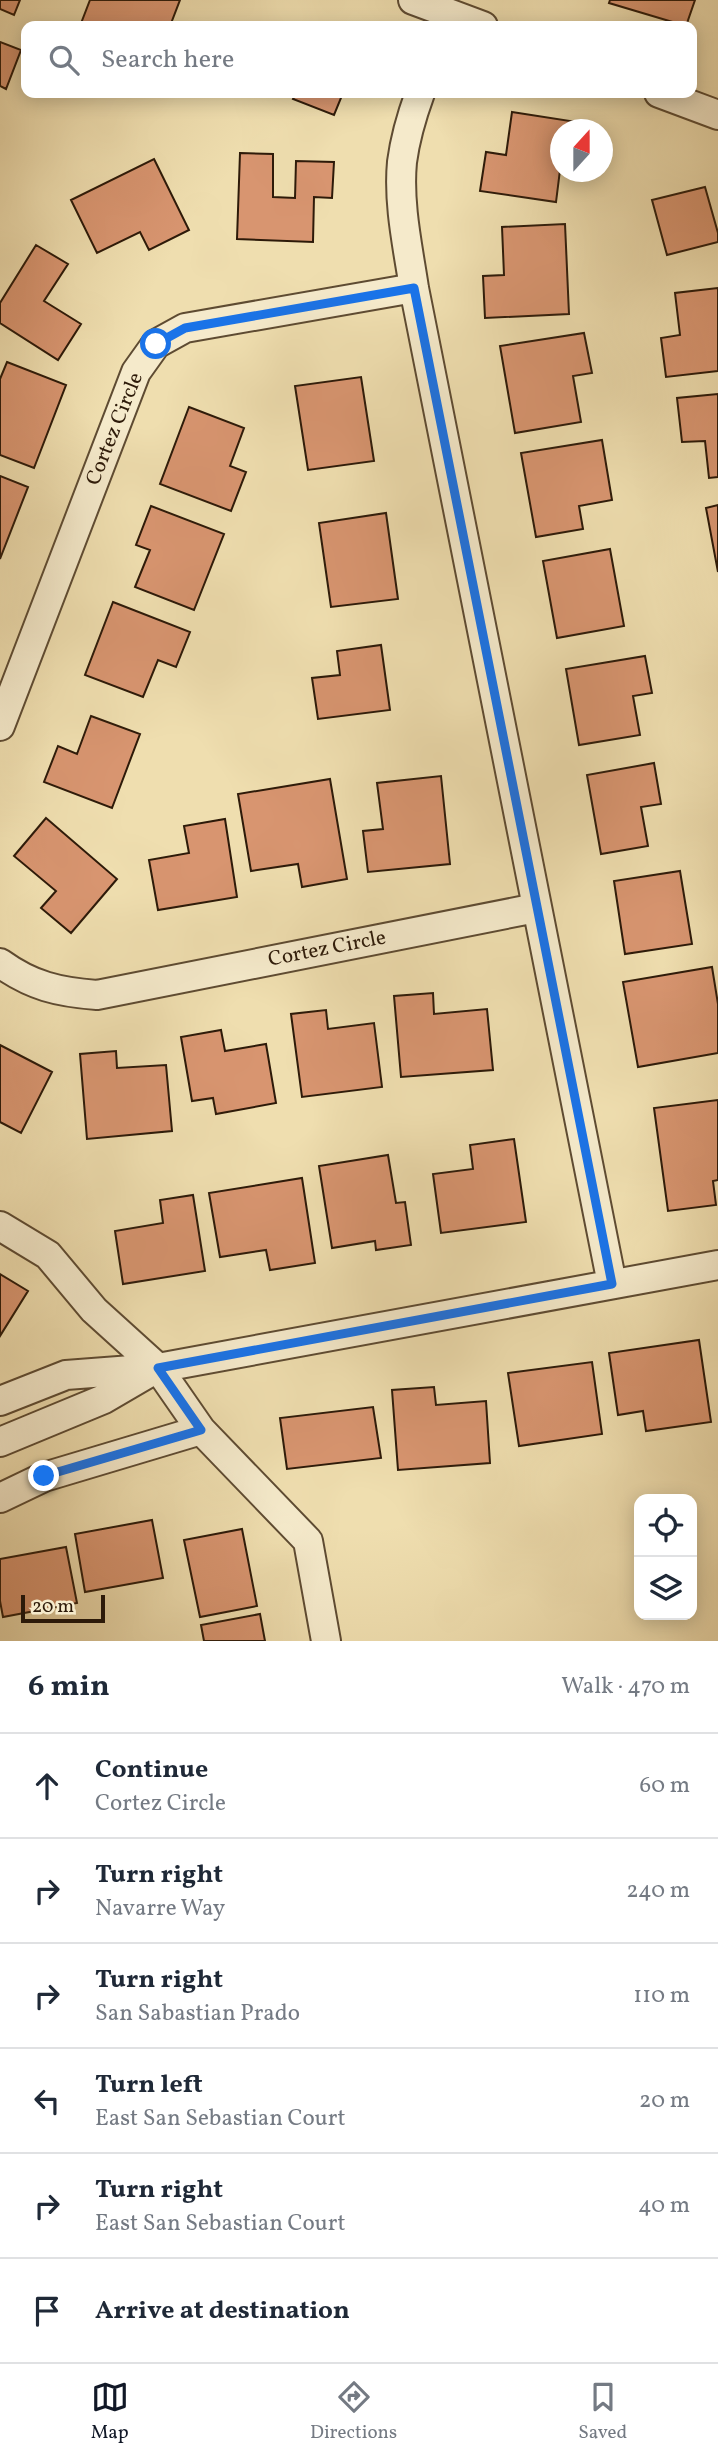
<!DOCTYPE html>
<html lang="en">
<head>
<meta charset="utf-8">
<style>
	body { margin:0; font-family:Vollkorn,serif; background:#f2f2f3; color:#1f2937 }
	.controls { position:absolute; right:21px; bottom:21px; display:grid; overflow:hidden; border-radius:14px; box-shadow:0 4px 18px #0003 }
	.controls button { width:63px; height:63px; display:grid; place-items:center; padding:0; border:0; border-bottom:2px solid #e0e1e3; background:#fff; color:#1f2937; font:35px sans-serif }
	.compass { position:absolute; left:550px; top:119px; width:63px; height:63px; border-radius:50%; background:#fff; box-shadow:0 4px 18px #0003; rotate:21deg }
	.scale { position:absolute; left:21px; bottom:18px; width:84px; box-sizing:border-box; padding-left:7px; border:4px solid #2d1a09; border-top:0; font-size:19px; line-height:24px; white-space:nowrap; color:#2d1a09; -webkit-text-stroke:5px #f5eacb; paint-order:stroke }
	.stop { position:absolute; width:21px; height:21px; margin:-16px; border:5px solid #1a73e8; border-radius:50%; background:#fff }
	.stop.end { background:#1a73e8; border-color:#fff; box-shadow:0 2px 7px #0008 }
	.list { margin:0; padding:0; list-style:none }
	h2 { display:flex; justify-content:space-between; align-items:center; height:91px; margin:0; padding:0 28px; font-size:30px }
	h2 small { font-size:23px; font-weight:400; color:#747a83 }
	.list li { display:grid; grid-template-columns:46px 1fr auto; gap:21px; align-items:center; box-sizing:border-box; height:105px; padding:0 28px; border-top:2px solid #e0e1e3 }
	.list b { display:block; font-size:26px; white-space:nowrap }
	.list p { margin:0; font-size:23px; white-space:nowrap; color:#747a83 }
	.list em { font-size:23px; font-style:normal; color:#747a83 }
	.icon { flex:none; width:38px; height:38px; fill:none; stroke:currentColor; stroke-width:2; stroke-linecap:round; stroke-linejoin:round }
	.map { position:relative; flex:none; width:718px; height:1641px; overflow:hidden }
	.search { position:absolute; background:#fff; box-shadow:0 4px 18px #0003; left:21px; right:21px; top:21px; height:77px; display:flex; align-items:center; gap:18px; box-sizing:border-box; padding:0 24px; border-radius:14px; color:#747a83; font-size:26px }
	.sheet { height:721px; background:#fff }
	nav { display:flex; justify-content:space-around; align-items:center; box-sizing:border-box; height:98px; border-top:2px solid #e0e1e3; background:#fff; font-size:19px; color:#747a83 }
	nav a { display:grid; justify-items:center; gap:4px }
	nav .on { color:#111827 }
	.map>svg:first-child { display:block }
	.building { fill:#d89570; stroke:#2d1a09; stroke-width:2 }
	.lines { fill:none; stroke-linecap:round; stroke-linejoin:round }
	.street-casing { stroke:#5e4b32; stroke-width:32 }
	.street { stroke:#f5eacb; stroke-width:28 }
	.route { stroke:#1a73e8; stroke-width:9 }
	.labels { text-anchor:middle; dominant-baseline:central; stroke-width:7; stroke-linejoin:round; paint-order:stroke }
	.street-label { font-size:21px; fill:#2d1a09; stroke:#f5eacb }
</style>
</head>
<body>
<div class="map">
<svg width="718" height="1641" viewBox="0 0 718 1641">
	<rect width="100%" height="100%" fill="#efdeaf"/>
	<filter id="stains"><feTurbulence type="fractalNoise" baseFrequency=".00286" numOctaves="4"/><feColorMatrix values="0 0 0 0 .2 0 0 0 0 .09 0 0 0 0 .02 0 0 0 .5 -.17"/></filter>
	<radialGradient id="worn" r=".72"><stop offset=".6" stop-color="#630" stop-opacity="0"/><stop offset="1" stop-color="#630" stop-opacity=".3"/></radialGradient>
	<path class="building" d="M 0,0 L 20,0 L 14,15 L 0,9 Z
		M 90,0 L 180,0 L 170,26 L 80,26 Z
		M 610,0 L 695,0 L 686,26 L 609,3 Z
		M 0,42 L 21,50 L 6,89 L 0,86 Z
		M 296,93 L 343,93 L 334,115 L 293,99 Z
		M 512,112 L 583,123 L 582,130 L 560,130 L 560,170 L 556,202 L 480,191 L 486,152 L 506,155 Z
		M 240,153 L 273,154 L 273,197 L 295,198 L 296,161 L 334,162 L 332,198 L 314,197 L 313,242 L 237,239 Z
		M 154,159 L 189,230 L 149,250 L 140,232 L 97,253 L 71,200 Z
		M 705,187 L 718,233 L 718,242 L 667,255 L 652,200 Z
		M 565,224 L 569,314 L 485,318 L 483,276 L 504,275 L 502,227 Z
		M 36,245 L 68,264 L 44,301 L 81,324 L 58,360 L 0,323 L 0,303 Z
		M 718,288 L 718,371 L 666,377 L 661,338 L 680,335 L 675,293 Z
		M 584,333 L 592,373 L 573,376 L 581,422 L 515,433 L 500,346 Z
		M 7,362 L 66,385 L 34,468 L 0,455 L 0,379 Z
		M 361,377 L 374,461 L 308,470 L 295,386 Z
		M 718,394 L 718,477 L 709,478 L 705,441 L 682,442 L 677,398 Z
		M 189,407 L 244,428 L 230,466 L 246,472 L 231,511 L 160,484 Z
		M 602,440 L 612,500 L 579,506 L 583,529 L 536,537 L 521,453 Z
		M 0,476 L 28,487 L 0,559 Z
		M 718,505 L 718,572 L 706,508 Z
		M 151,506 L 224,534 L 194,610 L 135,587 L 150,550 L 136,545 Z
		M 386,513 L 398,599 L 331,607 L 319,523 Z
		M 610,549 L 624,626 L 557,638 L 543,561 Z
		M 113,602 L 190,632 L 176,667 L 158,660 L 143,697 L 85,675 Z
		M 381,645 L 390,710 L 318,719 L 312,678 L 340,675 L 337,651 Z
		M 645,656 L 652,693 L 633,696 L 640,735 L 579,745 L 566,669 Z
		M 91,716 L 140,734 L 112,808 L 44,782 L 58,746 L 77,754 Z
		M 654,763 L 661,804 L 641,807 L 648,846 L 601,854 L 587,775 Z
		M 441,776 L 450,864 L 368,872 L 363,831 L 383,829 L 377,783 Z
		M 330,779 L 347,879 L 302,887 L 298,864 L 251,871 L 238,794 Z
		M 46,818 L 117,879 L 71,933 L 41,908 L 56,891 L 14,856 Z
		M 225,819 L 237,897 L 158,910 L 149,860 L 189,853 L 184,826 Z
		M 680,871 L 692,944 L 625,954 L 614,881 Z
		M 712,967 L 718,1004 L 718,1053 L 638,1067 L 623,982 Z
		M 433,993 L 434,1014 L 487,1009 L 493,1070 L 401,1077 L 394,996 Z
		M 326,1010 L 328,1029 L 374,1023 L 382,1087 L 302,1097 L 291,1014 Z
		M 221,1030 L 225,1051 L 266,1044 L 276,1103 L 216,1114 L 213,1098 L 192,1101 L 181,1037 Z
		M 0,1045 L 52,1072 L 21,1133 L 0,1122 Z
		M 116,1051 L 117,1068 L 166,1065 L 172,1131 L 87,1139 L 80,1054 Z
		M 718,1100 L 718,1180 L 713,1181 L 716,1205 L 668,1211 L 654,1108 Z
		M 514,1139 L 526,1222 L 441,1233 L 433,1174 L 473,1169 L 470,1145 Z
		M 388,1155 L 396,1203 L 405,1202 L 411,1245 L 376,1250 L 375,1241 L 332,1248 L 319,1166 Z
		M 302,1178 L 315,1263 L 270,1270 L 266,1250 L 220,1257 L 209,1193 Z
		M 193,1195 L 205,1271 L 123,1284 L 115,1231 L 163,1223 L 160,1200 Z
		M 0,1274 L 28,1291 L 0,1336 Z
		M 699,1340 L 711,1422 L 646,1431 L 643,1411 L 618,1415 L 609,1353 Z
		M 592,1362 L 602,1434 L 519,1446 L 508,1373 Z
		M 434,1387 L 436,1405 L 486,1401 L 490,1463 L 398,1470 L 392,1390 Z
		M 373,1407 L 381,1458 L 287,1469 L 280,1418 Z
		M 152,1520 L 163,1578 L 85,1592 L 75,1534 Z
		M 242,1529 L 257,1606 L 200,1617 L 184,1540 Z
		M 66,1547 L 77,1603 L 3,1617 L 0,1601 L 0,1559 Z
		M 260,1614 L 265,1641 L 204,1641 L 201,1625 Z"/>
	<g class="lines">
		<defs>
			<path id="street" d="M 413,0 L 483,26
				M 420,93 C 412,115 405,139 402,162 C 398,204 408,248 414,288 L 612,1284
				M 659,93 L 718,115
				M 0,726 L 136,372 L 156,344 L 185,328 L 414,288
				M 0,963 C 32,986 58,992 97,995 L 536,908
				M 0,1226 L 48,1255 L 94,1310 L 158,1368 L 201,1430 L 308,1541 L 326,1641
				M 0,1401 L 66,1375 L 158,1368 L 718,1265
				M 0,1442 L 104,1399 L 152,1371
				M 0,1498 L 44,1477 L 201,1430"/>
		</defs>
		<use href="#street" class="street-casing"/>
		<use href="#street" class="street"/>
	</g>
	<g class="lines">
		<path class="route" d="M 44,1476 L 201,1430 L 158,1368 L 612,1284 L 414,288 L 185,328 L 156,344"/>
	</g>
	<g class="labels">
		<g class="street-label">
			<text transform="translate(115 429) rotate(-68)">Cortez Circle</text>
			<text transform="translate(327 949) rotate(-11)">Cortez Circle</text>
		</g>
	</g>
	<rect width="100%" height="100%" filter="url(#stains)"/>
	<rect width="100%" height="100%" fill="url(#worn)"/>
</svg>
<div class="controls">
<button><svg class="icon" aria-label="locate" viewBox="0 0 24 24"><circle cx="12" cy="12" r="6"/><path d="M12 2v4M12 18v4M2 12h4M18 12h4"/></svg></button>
<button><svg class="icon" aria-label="layers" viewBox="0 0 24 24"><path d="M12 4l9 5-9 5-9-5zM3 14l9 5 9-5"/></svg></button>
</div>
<svg class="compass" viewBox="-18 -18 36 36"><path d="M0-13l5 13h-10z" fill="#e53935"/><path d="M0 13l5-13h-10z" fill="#747a83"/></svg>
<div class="scale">20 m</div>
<div class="stop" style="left:156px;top:344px"></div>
<div class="stop end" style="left:44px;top:1476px"></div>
<div class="search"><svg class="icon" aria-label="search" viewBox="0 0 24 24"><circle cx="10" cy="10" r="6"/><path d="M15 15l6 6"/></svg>Search here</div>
</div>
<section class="sheet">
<h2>6 min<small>Walk · 470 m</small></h2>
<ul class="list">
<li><svg class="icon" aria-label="ahead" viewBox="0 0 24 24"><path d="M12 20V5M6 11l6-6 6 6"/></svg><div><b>Continue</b><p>Cortez Circle</p></div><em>60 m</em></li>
<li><svg class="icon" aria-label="right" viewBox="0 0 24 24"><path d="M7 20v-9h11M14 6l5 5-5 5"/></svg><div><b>Turn right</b><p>Navarre Way</p></div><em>240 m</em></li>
<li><svg class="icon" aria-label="right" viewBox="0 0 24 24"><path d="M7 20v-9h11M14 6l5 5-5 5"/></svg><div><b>Turn right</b><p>San Sabastian Prado</p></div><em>110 m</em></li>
<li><svg class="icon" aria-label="left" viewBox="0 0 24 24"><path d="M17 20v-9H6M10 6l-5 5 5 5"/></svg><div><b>Turn left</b><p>East San Sebastian Court</p></div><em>20 m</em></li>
<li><svg class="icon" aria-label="right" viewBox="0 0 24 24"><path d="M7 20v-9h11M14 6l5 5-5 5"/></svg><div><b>Turn right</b><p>East San Sebastian Court</p></div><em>40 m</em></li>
<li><svg class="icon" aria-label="arrive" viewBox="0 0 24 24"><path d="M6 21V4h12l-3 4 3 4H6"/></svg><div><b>Arrive at destination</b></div></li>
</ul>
</section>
<nav>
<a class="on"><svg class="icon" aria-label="map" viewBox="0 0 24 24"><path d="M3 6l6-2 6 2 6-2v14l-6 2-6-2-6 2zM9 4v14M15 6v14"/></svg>Map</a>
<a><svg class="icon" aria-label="directions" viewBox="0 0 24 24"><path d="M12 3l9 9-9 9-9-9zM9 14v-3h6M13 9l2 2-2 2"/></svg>Directions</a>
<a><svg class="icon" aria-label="saved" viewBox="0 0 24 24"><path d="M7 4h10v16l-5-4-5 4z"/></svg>Saved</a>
</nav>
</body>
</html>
